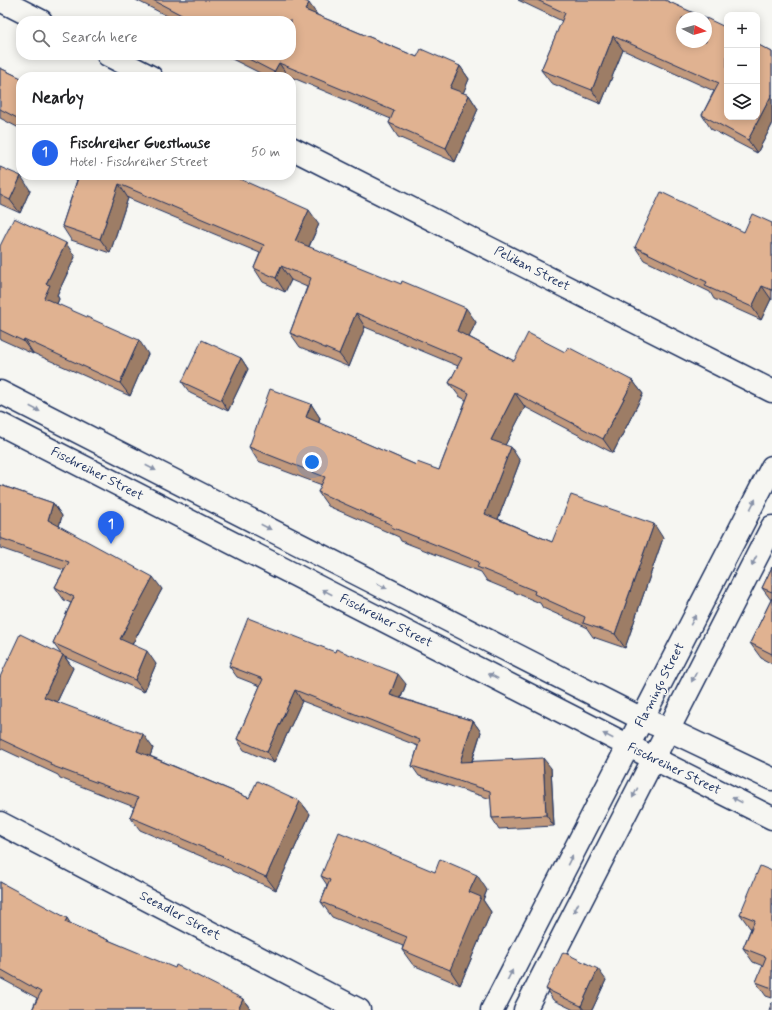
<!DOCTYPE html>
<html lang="en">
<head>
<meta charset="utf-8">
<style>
	body { margin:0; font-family:Mynerve,sans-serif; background:#f2f2f2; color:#202124 }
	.controls { position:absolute; right:12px; top:12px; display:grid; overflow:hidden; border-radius:8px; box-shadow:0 2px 10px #0003 }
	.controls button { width:36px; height:36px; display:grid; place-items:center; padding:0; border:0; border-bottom:1px solid #e0e0e0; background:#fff; color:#202124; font:20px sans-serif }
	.compass { position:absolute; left:676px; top:12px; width:36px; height:36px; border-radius:50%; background:#fff; box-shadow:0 2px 10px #0003; rotate:96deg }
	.you { position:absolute; left:312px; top:462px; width:14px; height:14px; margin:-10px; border:3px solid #fff; border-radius:50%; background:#1a73e8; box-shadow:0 0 0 6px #1a73e833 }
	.badge { display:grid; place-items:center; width:26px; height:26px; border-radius:50%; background:#2563eb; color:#fff; font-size:13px; font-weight:700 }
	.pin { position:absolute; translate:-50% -33px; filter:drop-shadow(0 1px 2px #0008) }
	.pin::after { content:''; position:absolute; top:21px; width:14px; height:12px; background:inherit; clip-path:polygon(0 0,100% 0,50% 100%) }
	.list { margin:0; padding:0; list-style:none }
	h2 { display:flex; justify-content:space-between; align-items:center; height:52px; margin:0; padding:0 16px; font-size:17px }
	h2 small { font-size:13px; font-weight:400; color:#757577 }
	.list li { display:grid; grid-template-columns:26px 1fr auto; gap:12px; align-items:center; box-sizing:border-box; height:56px; padding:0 16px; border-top:1px solid #e0e0e0 }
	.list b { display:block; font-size:15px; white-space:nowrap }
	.list p { margin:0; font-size:13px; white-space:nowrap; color:#757577 }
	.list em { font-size:13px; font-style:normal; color:#757577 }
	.icon { flex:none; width:22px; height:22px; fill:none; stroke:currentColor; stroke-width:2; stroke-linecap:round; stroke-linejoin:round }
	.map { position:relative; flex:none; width:772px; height:1010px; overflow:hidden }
	.search { position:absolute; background:#fff; box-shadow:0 2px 10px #0003; left:16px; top:16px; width:280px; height:44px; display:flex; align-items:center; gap:10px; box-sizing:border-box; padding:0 14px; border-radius:16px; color:#757577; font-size:15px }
	.panel { position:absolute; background:#fff; box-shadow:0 2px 10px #0003; left:16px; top:72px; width:280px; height:108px; border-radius:16px }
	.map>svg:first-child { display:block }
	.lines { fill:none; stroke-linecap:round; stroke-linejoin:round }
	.minor-casing { stroke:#1b2f5e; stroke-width:25 }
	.tertiary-casing { stroke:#1b2f5e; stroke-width:25 }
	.minor { stroke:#f6f6f2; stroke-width:22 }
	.tertiary { stroke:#f6f6f2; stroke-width:22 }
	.wall { fill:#c1997d; stroke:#1b2f5e }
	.shaded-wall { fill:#9d7d66; stroke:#1b2f5e }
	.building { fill:#e0b291; stroke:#1b2f5e }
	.oneway { fill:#8892a8 }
	.labels { text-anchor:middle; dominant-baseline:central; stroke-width:3; stroke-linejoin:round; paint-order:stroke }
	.street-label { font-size:13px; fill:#1b2f5e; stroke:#f6f6f2 }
</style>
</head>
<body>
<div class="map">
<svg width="772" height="1010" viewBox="0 0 772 1010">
	<rect width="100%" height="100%" fill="#f6f6f2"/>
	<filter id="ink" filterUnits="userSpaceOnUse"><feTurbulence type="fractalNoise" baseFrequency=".025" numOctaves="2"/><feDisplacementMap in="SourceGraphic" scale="8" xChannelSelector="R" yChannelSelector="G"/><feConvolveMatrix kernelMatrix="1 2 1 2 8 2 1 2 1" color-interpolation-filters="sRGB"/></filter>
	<g filter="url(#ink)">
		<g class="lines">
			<defs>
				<path id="minor" d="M 0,0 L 41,21
					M 108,55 L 151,77
					M 291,148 L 772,391
					M 0,823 L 359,1010
					M 492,1010 L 772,467
					M 525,1010 L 772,527"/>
				<path id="tertiary" d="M 0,392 L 642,719 L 667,729 L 772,779
					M 0,424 L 629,746 L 772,818"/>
			</defs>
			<use href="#minor" class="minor-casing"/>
			<use href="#tertiary" class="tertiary-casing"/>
			<use href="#minor" class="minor"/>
			<use href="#tertiary" class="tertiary"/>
		</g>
		<path class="wall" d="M 136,0 L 303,0 L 317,15 L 417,57 L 460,66 L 469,79 L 463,93 L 469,95 L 478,109 L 455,162 L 398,137 L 389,123 L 391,119 L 291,77 L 288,76 L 288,77 L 268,77 L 224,55 L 291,55 L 291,21 L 177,21 Z
			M 518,0 L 665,0 L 772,52 L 772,125 L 757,153 L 711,129 L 702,115 L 714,91 L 623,50 L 601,104 L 551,83 L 541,70 L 562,21 Z
			M 0,68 L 21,78 L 21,129 L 0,118 Z
			M 0,167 L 30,190 L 20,213 L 0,204 Z
			M 65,175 L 235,175 L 238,178 L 319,224 L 309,247 L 476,322 L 469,337 L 514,361 L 565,352 L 633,381 L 643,394 L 613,453 L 525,407 L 505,445 L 520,461 L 498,519 L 552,542 L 663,538 L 625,648 L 593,637 L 586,627 L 543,608 L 540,603 L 487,581 L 481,572 L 401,541 L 399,537 L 328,506 L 318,492 L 322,485 L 258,461 L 249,447 L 311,404 L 320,418 L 319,423 L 416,465 L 439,470 L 466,400 L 459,396 L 449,383 L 458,366 L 365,327 L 349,367 L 300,347 L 290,333 L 307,287 L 291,280 L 285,292 L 263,282 L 254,268 L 260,253 L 128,198 L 110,253 L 71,240 L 62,226 L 77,180 Z
			M 772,223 L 772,300 L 771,299 L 761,320 L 714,299 L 710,292 L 644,260 L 635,247 L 744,232 Z
			M 0,246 L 75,257 L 57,295 L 59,299 L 57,304 L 148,354 L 130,396 L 33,353 L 33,354 L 0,339 Z
			M 241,358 L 248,369 L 228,411 L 190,393 L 182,382 Z
			M 0,485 L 53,503 L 62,516 L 59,526 L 162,589 L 132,645 L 156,664 L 144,692 L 65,657 L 73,668 L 57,702 L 153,748 L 150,756 L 249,798 L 300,801 L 310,814 L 276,890 L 232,871 L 231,869 L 140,830 L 130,817 L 134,807 L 60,778 L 58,775 L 0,748 L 0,677 L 61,654 L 53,643 L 71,603 L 64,600 L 55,587 L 64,570 L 0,548 Z
			M 772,567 L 772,664 L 761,658 L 750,643 L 771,600 L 762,588 Z
			M 229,666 L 406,684 L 401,698 L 473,721 L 481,732 L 472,762 L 551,768 L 554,826 L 499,829 L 492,818 L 491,799 L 419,776 L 412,766 L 418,746 L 302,701 L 274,763 L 244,750 L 237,739 L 260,686 L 237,677 Z
			M 772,871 L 772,998 L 766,996 L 756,982 L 763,966 L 753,962 L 743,948 L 751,928 L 750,928 L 740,914 Z
			M 435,872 L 487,890 L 483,900 L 491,912 L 460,985 L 413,965 L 402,950 L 403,946 L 332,917 L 321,902 L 327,885 L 321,876 Z
			M 0,882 L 71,924 L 243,999 L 251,1010 L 32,1010 L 37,998 L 0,978 Z
			M 606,980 L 592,1010 L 574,1010 L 553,1000 L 546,989 Z"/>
		<path class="shaded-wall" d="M 309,3 L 318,16 L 305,10 Z
			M 613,36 L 623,50 L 601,104 L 592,90 Z
			M 279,63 L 288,76 L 288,77 L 278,77 L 274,72 Z
			M 460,66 L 469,79 L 460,101 L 450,88 Z
			M 772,94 L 772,125 L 757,153 L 748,140 Z
			M 469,95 L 478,109 L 455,162 L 446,148 Z
			M 21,176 L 30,190 L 20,213 L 10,200 Z
			M 119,184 L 128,198 L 110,253 L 100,239 Z
			M 309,210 L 319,224 L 305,255 L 295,241 Z
			M 66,243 L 75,257 L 57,295 L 59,299 L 53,312 L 44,298 L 46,284 Z
			M 281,266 L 291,280 L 285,292 L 276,278 Z
			M 762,286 L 771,299 L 761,320 L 752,307 Z
			M 466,308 L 476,322 L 466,344 L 457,331 Z
			M 356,313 L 365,327 L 349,367 L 339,354 Z
			M 24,339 L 33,353 L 33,354 L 23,341 Z
			M 139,340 L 148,354 L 130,396 L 120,383 Z
			M 241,358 L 248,369 L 228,411 L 221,400 Z
			M 633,381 L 643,394 L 613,453 L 603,439 Z
			M 515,393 L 525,407 L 501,453 L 491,440 Z
			M 311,404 L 320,418 L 316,431 L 306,417 Z
			M 511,447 L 520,461 L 495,527 L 485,514 Z
			M 53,503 L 62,516 L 57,533 L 48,520 Z
			M 654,524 L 663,538 L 625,648 L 615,634 Z
			M 153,577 L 162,589 L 128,652 L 120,639 Z
			M 147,651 L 156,664 L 144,692 L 135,680 Z
			M 63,655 L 73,668 L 53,710 L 44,697 Z
			M 398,674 L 406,684 L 398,705 L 390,695 Z
			M 295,690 L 302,701 L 274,763 L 267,752 Z
			M 473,721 L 481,732 L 468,773 L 460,762 Z
			M 143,734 L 153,748 L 147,764 L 137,751 Z
			M 543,758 L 551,768 L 554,826 L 546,815 Z
			M 300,801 L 310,814 L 276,890 L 266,877 Z
			M 477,875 L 487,890 L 483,900 L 491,912 L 460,985 L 450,970 L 469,892 Z
			M 67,918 L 76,932 L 65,922 Z
			M 598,969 L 606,980 L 592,1010 L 584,1010 L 581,1006 Z
			M 243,999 L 251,1010 L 238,1010 Z"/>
		<path class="building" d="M 153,0 L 303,0 L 309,3 L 305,10 L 417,57 L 421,49 L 460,66 L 450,88 L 469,95 L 446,148 L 389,123 L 394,111 L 279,63 L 274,72 L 241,55 L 291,55 L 291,21 L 193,21 Z
			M 537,0 L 665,0 L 705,18 L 682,18 L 682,42 L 706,42 L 706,18 L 727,28 L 727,117 L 757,117 L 757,44 L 772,52 L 772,94 L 748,140 L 702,115 L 719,83 L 613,36 L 592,90 L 541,70 L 565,13 Z
			M 0,68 L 21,78 L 21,120 L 0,109 Z
			M 0,167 L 21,176 L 10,200 L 0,195 Z
			M 79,175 L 234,175 L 233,176 L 309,210 L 295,241 L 401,284 L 402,281 L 466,308 L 457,331 L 514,361 L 528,333 L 565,352 L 568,347 L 633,381 L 603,439 L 515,393 L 491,440 L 511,447 L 485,514 L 552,542 L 571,495 L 654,524 L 615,634 L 583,623 L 585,617 L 534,594 L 535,591 L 477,567 L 479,562 L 391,527 L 392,525 L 318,492 L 325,477 L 249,447 L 270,389 L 311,404 L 306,417 L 416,465 L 417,462 L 439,470 L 469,393 L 449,383 L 462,358 L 356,313 L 339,354 L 290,333 L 311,278 L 281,266 L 276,278 L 254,268 L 264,245 L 119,184 L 100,239 L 62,226 Z
			M 661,192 L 744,232 L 752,214 L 772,223 L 772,290 L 762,286 L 752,307 L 705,286 L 707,282 L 635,247 Z
			M 14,218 L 66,243 L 46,284 L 50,285 L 44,298 L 139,340 L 120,383 L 24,339 L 23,341 L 0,330 L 0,246 Z
			M 202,340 L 241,358 L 221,400 L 182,382 Z
			M 0,485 L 53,503 L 48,520 L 153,577 L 120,639 L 147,651 L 135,680 L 53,643 L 74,597 L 55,587 L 69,562 L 0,538 Z
			M 772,567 L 772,592 L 762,588 Z
			M 772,598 L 772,654 L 750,643 Z
			M 248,618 L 335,652 L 336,649 L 398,674 L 390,695 L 473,721 L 460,762 L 543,758 L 546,815 L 492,818 L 490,791 L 412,766 L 420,740 L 295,690 L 267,752 L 237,739 L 263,679 L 229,666 Z
			M 20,634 L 63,655 L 44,697 L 143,734 L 137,751 L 249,798 L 257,781 L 300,801 L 266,877 L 222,857 L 223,856 L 130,817 L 138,798 L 50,765 L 51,763 L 0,739 L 0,677 Z
			M 339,832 L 435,872 L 440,859 L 477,875 L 469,892 L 481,897 L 450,970 L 402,950 L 407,937 L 321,902 L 330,880 L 321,876 Z
			M 760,866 L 772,871 L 772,988 L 756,982 L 766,957 L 743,948 L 755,920 L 740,914 Z
			M 0,882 L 67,918 L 65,922 L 175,968 L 176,965 L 243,999 L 238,1010 L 32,1010 L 41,992 L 0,969 Z
			M 563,952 L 598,969 L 581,1006 L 546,989 Z
			M 772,1002 L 772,1010 L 769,1010 Z"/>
		<defs><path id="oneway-solid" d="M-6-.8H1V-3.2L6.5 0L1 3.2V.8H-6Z"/></defs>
		<g class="oneway">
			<use href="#oneway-solid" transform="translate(35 409) rotate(27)"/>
			<use href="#oneway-solid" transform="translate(151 468) rotate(27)"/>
			<use href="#oneway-solid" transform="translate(753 504) rotate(-63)"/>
			<use href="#oneway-solid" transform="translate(266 527) rotate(27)"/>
			<use href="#oneway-solid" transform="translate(754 561) rotate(117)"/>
			<use href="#oneway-solid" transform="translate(382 586) rotate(27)"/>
			<use href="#oneway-solid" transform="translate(327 592) rotate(-153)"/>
			<use href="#oneway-solid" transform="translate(693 620) rotate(-63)"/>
			<use href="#oneway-solid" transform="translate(493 676) rotate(-153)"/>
			<use href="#oneway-solid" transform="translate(694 677) rotate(117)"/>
			<use href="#oneway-solid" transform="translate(608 736) rotate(-153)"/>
			<use href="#oneway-solid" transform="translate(635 793) rotate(117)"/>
			<use href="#oneway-solid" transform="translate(737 800) rotate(-153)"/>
			<use href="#oneway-solid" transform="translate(570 860) rotate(-63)"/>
			<use href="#oneway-solid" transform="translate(576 908) rotate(117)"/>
			<use href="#oneway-solid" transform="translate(510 975) rotate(-63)"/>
		</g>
	</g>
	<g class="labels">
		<g class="street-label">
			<text transform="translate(532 269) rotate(27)">Pelikan Street</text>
			<text transform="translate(97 474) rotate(27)">Fischreiher Street</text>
			<text transform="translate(386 621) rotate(27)">Fischreiher Street</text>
			<text transform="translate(660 685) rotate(-63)">Flamingo Street</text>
			<text transform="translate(674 769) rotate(26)">Fischreiher Street</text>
			<text transform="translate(180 916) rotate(28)">Seeadler Street</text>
		</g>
	</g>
</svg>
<div class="controls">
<button>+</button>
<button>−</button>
<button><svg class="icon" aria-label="layers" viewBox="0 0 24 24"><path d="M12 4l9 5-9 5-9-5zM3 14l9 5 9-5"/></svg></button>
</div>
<svg class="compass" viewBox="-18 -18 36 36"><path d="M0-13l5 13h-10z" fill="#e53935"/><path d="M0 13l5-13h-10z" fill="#757577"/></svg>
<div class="you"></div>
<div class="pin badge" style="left:111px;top:544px">1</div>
<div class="search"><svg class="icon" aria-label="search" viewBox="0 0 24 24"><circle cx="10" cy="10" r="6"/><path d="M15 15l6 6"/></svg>Search here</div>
<section class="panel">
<h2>Nearby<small></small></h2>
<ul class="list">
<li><span class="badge">1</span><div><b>Fischreiher Guesthouse</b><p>Hotel · Fischreiher Street</p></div><em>50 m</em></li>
</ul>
</section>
</div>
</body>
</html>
